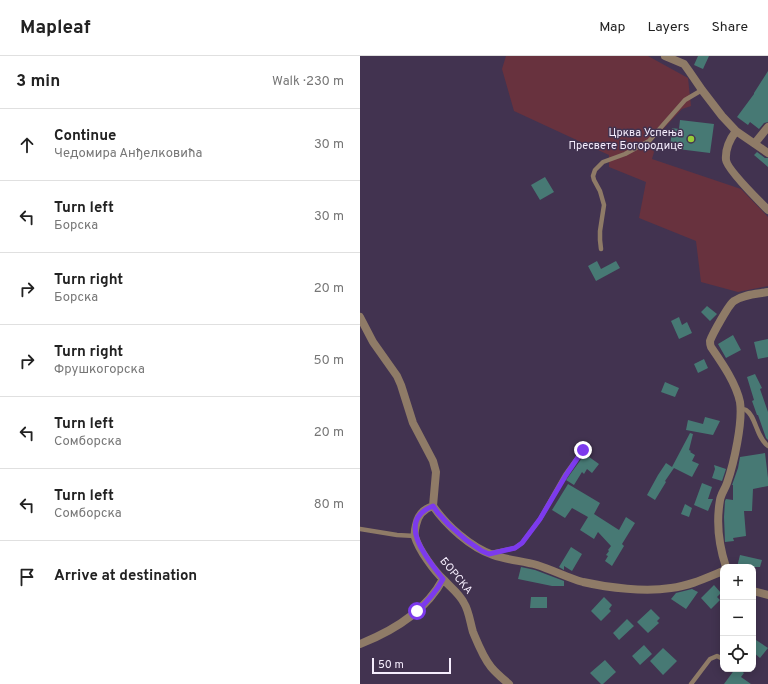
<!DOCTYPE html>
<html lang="en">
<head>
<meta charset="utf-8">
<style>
	body { margin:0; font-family:Overpass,sans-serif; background:#f2f2f2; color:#222 }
	.controls { position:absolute; right:12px; bottom:12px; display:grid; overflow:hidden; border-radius:8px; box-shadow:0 2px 10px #0003 }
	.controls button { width:36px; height:36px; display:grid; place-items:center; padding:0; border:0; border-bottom:1px solid #e0e0e0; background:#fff; color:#222; font:20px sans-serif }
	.scale { position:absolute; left:12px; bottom:10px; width:79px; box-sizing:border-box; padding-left:4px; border:2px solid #f5edfd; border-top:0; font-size:11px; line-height:14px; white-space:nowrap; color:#f5edfd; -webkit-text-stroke:3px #423350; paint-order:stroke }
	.stop { position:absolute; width:12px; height:12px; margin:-9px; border:3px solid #7c3aed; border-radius:50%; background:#fff }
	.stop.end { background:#7c3aed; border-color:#fff; box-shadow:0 1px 4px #0008 }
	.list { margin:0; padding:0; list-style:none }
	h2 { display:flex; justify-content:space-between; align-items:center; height:52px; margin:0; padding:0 16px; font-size:17px }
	h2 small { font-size:13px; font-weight:400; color:#767676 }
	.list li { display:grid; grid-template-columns:26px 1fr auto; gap:12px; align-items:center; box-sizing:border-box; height:72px; padding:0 16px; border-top:1px solid #e0e0e0 }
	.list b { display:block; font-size:15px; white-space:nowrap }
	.list p { margin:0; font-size:13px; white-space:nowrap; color:#767676 }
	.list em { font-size:13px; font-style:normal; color:#767676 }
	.icon { flex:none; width:22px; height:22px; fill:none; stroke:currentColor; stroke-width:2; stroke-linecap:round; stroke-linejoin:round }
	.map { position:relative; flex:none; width:408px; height:628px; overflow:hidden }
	header { display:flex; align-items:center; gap:24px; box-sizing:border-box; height:56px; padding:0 20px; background:#fff; border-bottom:1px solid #e0e0e0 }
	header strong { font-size:19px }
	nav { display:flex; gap:22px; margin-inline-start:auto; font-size:14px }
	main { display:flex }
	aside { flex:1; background:#fff }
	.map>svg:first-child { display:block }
	.green { fill:#68323e }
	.building { fill:#477974 }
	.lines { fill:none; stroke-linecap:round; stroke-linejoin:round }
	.lane { stroke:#8f7b67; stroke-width:4.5 }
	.street { stroke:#8f7b67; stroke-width:8 }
	.route { stroke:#7c3aed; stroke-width:5 }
	.poi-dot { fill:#97cc38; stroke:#423350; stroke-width:1.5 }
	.labels { text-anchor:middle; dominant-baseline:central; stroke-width:3; stroke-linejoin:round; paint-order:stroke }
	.poi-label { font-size:11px; fill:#f5edfd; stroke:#423350; text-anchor:end }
	.street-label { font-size:11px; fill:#f5edfd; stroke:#423350 }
</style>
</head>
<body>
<header>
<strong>Mapleaf</strong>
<nav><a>Map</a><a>Layers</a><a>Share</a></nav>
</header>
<main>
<aside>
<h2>3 min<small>Walk · 230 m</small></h2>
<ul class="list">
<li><svg class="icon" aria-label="ahead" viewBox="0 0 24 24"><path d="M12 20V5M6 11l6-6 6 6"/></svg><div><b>Continue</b><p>Чедомира Анђелковића</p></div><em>30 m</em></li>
<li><svg class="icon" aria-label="left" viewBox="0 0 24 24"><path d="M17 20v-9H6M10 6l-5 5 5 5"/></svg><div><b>Turn left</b><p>Борска</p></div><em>30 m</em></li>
<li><svg class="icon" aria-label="right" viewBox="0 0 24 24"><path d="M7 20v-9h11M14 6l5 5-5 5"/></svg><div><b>Turn right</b><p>Борска</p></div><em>20 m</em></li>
<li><svg class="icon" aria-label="right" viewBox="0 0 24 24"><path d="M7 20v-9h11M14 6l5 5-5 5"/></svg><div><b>Turn right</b><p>Фрушкогорска</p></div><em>50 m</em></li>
<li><svg class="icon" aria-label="left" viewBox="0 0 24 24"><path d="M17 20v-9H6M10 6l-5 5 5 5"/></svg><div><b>Turn left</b><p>Сомборска</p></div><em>20 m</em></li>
<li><svg class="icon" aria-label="left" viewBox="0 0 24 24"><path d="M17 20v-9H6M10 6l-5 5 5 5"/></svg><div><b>Turn left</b><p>Сомборска</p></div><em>80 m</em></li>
<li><svg class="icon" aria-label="arrive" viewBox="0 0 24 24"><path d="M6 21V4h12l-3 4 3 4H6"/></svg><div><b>Arrive at destination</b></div></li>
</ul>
</aside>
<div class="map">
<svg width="408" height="628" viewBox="0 0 408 628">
	<rect width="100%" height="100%" fill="#423350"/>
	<path class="green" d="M 146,0 L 288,0 L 328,22 L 331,50 L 322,53 L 290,87 L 294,96 L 292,103 L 381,133 L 408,161 L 408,230 L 378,236 L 341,226 L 336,185 L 279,162 L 286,126 L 249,111 L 249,99 L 154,55 L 142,13 Z"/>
	<path class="building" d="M 338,0 L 349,0 L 343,13 L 334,9 Z
		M 408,15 L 408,66 L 404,67 L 399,73 L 390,66 L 388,69 L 377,61 L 394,38 L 394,37 Z
		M 320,64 L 354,68 L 350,97 L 310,92 L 312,72 L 319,73 Z
		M 397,96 L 405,102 L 408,102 L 408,111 L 394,99 Z
		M 185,121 L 194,136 L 180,144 L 171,129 Z
		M 237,205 L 241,213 L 256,205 L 260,212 L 236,225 L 228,210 Z
		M 347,250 L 357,258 L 350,265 L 341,256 Z
		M 319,261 L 322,269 L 327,266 L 332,277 L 319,283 L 311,265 Z
		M 373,279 L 381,294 L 366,302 L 358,288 Z
		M 408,283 L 408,301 L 398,303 L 394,286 Z
		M 344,303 L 348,312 L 338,317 L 334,308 Z
		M 395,318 L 402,332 L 400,333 L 408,356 L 408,384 L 406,382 L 398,359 L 397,359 L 392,345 L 394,344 L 387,321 Z
		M 305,326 L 319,332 L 315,341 L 301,336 Z
		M 345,361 L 360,365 L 353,379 L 326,374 L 328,364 L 343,368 Z
		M 330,377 L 333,378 L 329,394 L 331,395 L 330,396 L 335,399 L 332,405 L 339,408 L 332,421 L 314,412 L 305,425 L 306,426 L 295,444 L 287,439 L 298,419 L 306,407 L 312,411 Z
		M 405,397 L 408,422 L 408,430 L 393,433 L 392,455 L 384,455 L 386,480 L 373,482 L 374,485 L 365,486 L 364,461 L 365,445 L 366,443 L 373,444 L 373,429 L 372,429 L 378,412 L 380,401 Z
		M 225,398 L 239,408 L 232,417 L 227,413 L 224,418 L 222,416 L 214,429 L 206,424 Z
		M 354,409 L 366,413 L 362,425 L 352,422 L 355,413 Z
		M 342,427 L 352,431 L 348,443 L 353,443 L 348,455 L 334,449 Z
		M 208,428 L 240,447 L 234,458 L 259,474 L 266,461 L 275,467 L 262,488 L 264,490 L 252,510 L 245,505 L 248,500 L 246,499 L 249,495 L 248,494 L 251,490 L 238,476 L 234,483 L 220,474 L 228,461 L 212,452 L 205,462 L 192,454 Z
		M 325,448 L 332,452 L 329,461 L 321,458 Z
		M 211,491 L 222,498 L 212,515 L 204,510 L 204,514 L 199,511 Z
		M 380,499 L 402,504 L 400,511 L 377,511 Z
		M 161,511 L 175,514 L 204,525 L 204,530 L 192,530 L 158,523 Z
		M 354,529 L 361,537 L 357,541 L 360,544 L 351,553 L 341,542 Z
		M 332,533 L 338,536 L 326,553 L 311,543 L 316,537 Z
		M 171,541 L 187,541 L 187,552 L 170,552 Z
		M 244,541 L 252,549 L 249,553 L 251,555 L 241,565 L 231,555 Z
		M 291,553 L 300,562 L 297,565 L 299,567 L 288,577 L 277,566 Z
		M 267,563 L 274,570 L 259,584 L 253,577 Z
		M 393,582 L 408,592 L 400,602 L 393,596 Z
		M 284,589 L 292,598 L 280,609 L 272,600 Z
		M 303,592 L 317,605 L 303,619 L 290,605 Z
		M 245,604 L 256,616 L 243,628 L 241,628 L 230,617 Z
		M 375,613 L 379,613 L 384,617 L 381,621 L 391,628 L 364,628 Z"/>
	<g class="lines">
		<path class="lane" d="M 241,193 L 240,184 L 240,175 L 244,149 L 240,135 L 234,124 L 233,120 L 235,114 L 243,106 L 265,98 L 289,85 L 325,44 L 342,34
			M 380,353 C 382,353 385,353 386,354 C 396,360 396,381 408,390
			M 0,473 L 37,479 L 55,480
			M 131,497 L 155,492 L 162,487 L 180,463 L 205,419 L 223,394
			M 331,628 L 350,603 L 357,600 L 363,603"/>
		<path class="street" d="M 305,0 L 324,8 L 329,15 L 342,34 L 362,60 L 376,75 L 408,97
			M 376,75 C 370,83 365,93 366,104 C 367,113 400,146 408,154
			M 395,87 L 408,71
			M 0,261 L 13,286 L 37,320 L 41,329 L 53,367 L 73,405 L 76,416 L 73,450
			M 73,450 C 86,469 110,491 133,499 C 147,504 163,505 177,509 C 193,514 208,522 223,526 C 249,532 285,536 311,532 C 329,530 346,522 363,515
			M 73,450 C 63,453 58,459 56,469 C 55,473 54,477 55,481 C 59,494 74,515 84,524 C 91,532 99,537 104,547 C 109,555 110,566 113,576 C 118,588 123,601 131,611 C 136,617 143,623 149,628
			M 366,511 C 359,490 356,467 360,444 C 361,438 365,433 367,427 C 374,407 383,366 380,346 C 376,327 362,307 351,291 C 350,289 350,288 350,285 C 352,279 369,248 374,245 C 384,238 397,238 408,236
			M 393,535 L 408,539
			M 0,588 C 33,575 66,555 83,523"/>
	</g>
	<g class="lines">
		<path class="route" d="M 57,555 C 67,546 76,536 83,523 C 67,503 35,465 73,450 L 78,457 L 89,469 L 106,484 L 122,495 L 129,498 L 155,492 L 162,487 L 180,463 L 206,419 L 223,394"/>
	</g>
	<circle class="poi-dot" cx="331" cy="83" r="4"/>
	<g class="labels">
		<g class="poi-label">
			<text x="323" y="77">Црква Успења<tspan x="323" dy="13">Пресвете Богородице</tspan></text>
		</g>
		<g class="street-label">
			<text transform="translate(96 520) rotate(50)">БОРСКА</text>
		</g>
	</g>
</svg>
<div class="controls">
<button>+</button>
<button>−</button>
<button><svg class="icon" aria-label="locate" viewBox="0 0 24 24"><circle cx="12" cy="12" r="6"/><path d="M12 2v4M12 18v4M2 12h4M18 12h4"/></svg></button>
</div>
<div class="scale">50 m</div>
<div class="stop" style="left:57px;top:555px"></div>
<div class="stop end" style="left:223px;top:394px"></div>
</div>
</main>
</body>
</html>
